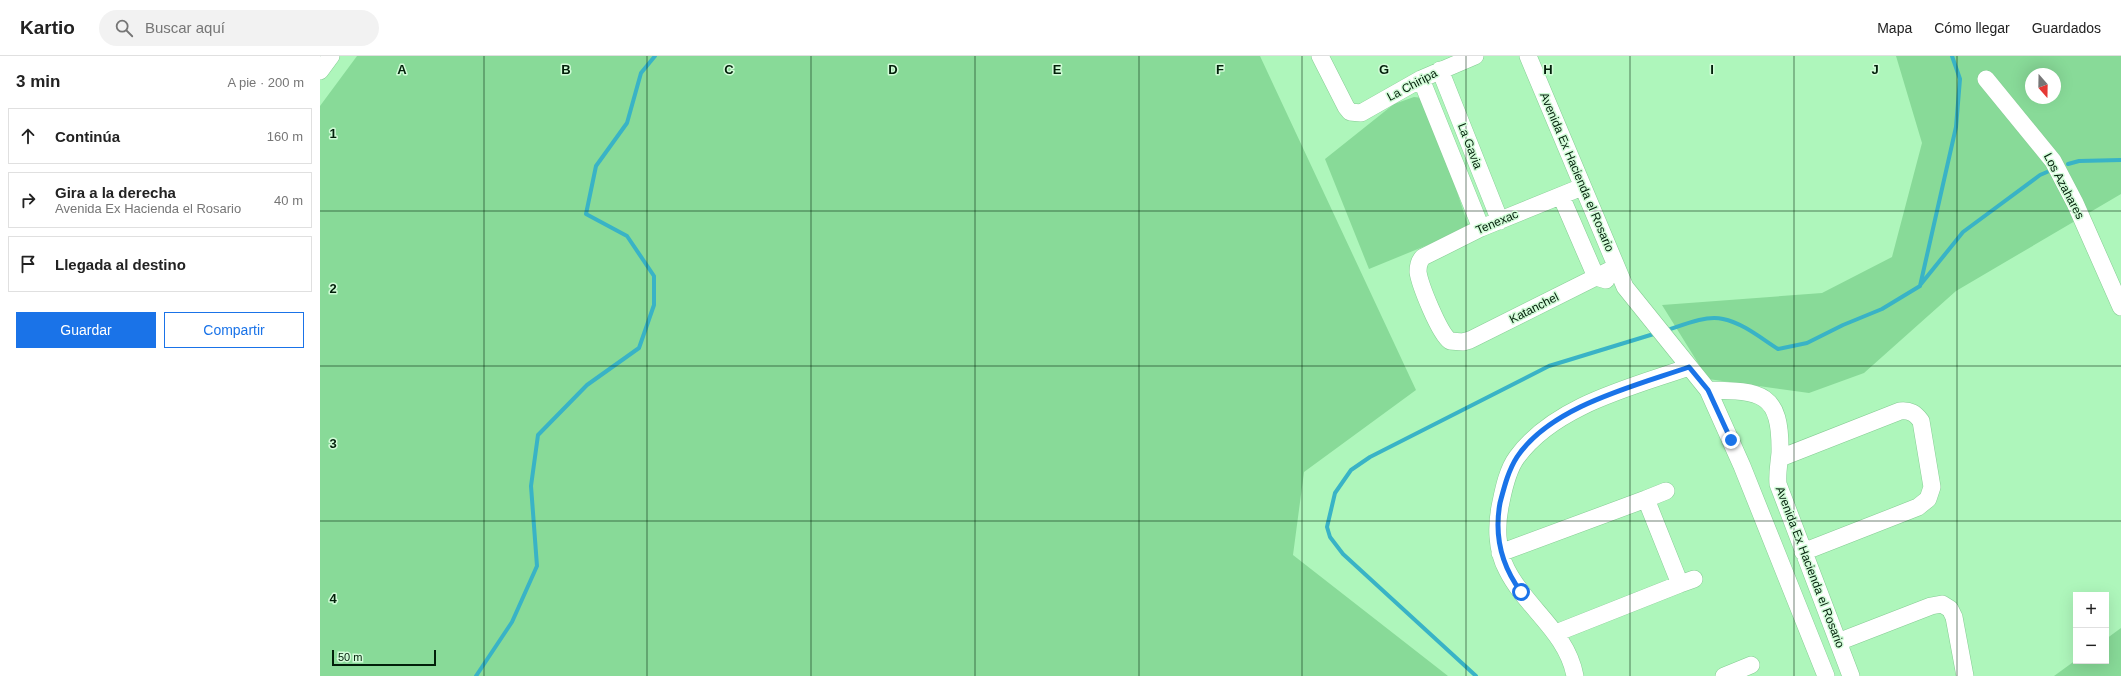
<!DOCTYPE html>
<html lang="es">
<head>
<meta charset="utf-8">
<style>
	body { margin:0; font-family:Arial,sans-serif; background:#f2f2f2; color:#222 }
	.controls { position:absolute; right:12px; bottom:12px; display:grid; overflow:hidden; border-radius:0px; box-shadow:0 4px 16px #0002 }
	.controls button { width:36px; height:36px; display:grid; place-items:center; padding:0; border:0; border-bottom:1px solid #e0e0e0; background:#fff; color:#222; font:20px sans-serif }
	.compass { position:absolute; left:1705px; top:12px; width:36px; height:36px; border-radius:50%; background:#fff; box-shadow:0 4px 16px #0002; rotate:160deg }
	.scale { position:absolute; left:12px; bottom:10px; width:104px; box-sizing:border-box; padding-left:4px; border:2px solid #021f0a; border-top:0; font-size:11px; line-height:14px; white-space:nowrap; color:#021f0a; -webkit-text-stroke:3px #d2fcd8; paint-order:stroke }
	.stop { position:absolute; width:12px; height:12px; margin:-9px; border:3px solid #1a73e8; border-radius:50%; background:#fff }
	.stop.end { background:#1a73e8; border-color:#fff; box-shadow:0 1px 4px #0008 }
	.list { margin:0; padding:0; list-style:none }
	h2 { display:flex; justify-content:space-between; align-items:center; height:52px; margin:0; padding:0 16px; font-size:17px }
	h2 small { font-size:13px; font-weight:400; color:#767676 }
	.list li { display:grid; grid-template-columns:26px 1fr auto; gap:12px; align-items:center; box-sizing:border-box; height:56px; margin:0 8px 8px; padding:0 8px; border:1px solid #e0e0e0; border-radius:0px }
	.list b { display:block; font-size:15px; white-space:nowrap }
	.list p { margin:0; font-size:13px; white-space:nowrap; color:#767676 }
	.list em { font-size:13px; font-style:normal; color:#767676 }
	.actions { display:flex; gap:8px; padding:12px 16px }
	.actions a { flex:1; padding:9px 0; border:1px solid #1a73e8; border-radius:0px; text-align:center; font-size:14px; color:#1a73e8 }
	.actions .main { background:#1a73e8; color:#fff }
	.icon { flex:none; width:22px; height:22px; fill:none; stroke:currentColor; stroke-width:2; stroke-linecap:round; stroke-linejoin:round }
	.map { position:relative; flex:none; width:1801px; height:620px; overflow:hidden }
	header { display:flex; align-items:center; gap:24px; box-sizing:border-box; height:56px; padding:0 20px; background:#fff; border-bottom:1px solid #e0e0e0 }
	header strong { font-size:19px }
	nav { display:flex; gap:22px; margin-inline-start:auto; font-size:14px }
	.search { width:280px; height:36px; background:#f2f2f2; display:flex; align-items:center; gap:10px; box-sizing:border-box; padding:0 14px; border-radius:22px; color:#767676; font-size:15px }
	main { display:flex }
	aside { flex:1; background:#fff }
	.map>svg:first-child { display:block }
	.green { fill:#88da98; fill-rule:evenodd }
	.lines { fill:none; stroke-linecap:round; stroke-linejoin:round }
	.stream { stroke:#39b3c6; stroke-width:4 }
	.minor-casing { stroke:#85cc93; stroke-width:18 }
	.minor { stroke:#fff; stroke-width:17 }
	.route { stroke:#1a73e8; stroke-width:5 }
	.grid { fill:none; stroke:#021f0a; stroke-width:1; stroke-opacity:0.55 }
	.labels { text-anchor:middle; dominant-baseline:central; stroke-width:3; stroke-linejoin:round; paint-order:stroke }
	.street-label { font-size:12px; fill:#021f0a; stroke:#d2fcd8 }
	.grid-label { font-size:13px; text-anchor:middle; font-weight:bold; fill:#021f0a; stroke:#d2fcd8; stroke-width:3; stroke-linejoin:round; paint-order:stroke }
</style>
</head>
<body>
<header>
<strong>Kartio</strong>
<div class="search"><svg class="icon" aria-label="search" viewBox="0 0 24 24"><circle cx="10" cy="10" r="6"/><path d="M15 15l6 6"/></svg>Buscar aquí</div>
<nav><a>Mapa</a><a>Cómo llegar</a><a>Guardados</a></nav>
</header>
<main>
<aside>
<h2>3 min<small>A pie · 200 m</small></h2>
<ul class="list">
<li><svg class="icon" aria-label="ahead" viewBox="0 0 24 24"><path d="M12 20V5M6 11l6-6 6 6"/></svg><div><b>Continúa</b></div><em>160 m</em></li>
<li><svg class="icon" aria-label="right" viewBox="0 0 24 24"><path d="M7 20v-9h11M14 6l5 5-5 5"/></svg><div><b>Gira a la derecha</b><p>Avenida Ex Hacienda el Rosario</p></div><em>40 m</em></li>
<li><svg class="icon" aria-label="arrive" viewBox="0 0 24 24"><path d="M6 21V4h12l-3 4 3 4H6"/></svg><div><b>Llegada al destino</b></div></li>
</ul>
<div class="actions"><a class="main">Guardar</a><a>Compartir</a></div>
</aside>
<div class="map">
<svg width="1801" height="620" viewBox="0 0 1801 620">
	<rect width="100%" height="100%" fill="#aef6bb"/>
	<path class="green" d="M 37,0 L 940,0 L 1096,334 L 984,416 L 973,499 L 1128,620 L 0,620 L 0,50 Z
		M 1576,0 L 1801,0 L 1801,138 L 1636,235 L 1544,317 L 1489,337 L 1388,323 L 1342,249 L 1502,237 L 1572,201 L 1602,87 ZM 1711,18 L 1735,18 L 1735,42 L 1711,42 Z
		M 1094,41 L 1103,42 L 1108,48 L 1149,172 L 1049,213 L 1005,103 L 1074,48 Z
		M 1801,572 L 1801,620 L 1734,620 L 1756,604 L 1786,605 L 1786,583 Z"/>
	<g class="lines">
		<path class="stream" d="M 1748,108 L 1759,105 L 1801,104
			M 1601,228 L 1643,176 L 1720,119 L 1727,116
			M 1345,275 C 1363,269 1385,259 1403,263 C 1423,267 1442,283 1458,293 L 1487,287 L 1523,269 L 1562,253 L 1600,230 L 1636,71 L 1640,23 L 1632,0
			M 156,620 L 192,566 L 217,510 L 211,430 L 218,379 L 267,329 L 319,292 L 334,249 L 334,220 L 307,180 L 266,158 L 276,110 L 307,67 L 321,17 L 335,0
			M 1156,620 L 1023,498 L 1010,481 L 1007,471 L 1015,437 L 1031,414 L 1050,401 L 1229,310 L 1337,277"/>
		<defs>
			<path id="minor" d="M 1000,0 L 1026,51 L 1030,56 L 1041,57 L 1101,23 L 1155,0
				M 1208,0 L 1305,231 L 1388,334
				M 1120,14 L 1180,165
				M 0,15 L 11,0
				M 1101,23 L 1161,172
				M 1666,23 L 1733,105 L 1755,147 L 1801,251
				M 1262,131 L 1161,172 L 1103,201 C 1099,205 1098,210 1098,216 C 1100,229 1119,277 1130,285 L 1143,286 L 1150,284 L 1296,211
				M 1241,140 L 1276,221 L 1286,224
				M 1460,402 L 1580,355 C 1590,354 1595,357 1601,365 L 1612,431 L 1608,443 L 1598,451 L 1483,496
				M 1326,443 L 1346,435
				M 1180,497 L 1326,443 L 1360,528 L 1236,577
				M 1360,528 L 1374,523
				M 1518,586 L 1611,550 L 1622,548 L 1630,553 L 1634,561 L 1645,620
				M 1255,620 C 1247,576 1206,552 1187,514 C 1176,494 1176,468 1181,446 C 1184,431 1188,413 1197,401 C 1235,349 1312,331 1369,311
				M 1404,620 L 1431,609
				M 1506,620 L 1422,410 L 1388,334 C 1442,335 1461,336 1460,397 C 1459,408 1457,417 1458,428 L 1531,620"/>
		</defs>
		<use href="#minor" class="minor-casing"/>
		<use href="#minor" class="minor"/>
	</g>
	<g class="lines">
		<path class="route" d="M 1201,536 C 1181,509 1174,480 1180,447 C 1184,432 1188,415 1197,401 C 1231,350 1315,330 1369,311 L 1388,334 L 1411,384"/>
	</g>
	<path class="grid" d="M 164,0 L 164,620M 327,0 L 327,620M 491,0 L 491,620M 655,0 L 655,620M 819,0 L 819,620M 982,0 L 982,620M 1146,0 L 1146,620M 1310,0 L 1310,620M 1474,0 L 1474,620M 1637,0 L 1637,620M 0,155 L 1801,155M 0,310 L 1801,310M 0,465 L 1801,465"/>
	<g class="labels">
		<g class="street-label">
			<text transform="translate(1092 29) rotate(-28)">La Chiripa</text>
			<text transform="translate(1150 90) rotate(69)">La Gavia</text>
			<text transform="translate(1257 116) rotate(67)">Avenida Ex Hacienda el Rosario</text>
			<text transform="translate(1744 130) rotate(62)">Los Azahares</text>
			<text transform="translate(1177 166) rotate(-23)">Tenexac</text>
			<text transform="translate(1214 252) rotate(-27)">Katanchel</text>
			<text transform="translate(1490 511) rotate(69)">Avenida Ex Hacienda el Rosario</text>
		</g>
	</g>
	<g class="grid-label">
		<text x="82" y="18">A</text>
		<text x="246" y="18">B</text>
		<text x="409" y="18">C</text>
		<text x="573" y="18">D</text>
		<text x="737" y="18">E</text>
		<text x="900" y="18">F</text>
		<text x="1064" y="18">G</text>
		<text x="1228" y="18">H</text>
		<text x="1392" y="18">I</text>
		<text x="1555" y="18">J</text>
		<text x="13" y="82">1</text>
		<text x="13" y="237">2</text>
		<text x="13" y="392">3</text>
		<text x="13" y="547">4</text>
	</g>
</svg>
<div class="controls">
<button>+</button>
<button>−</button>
</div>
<svg class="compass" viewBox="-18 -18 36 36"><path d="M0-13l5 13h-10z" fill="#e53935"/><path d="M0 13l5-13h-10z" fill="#767676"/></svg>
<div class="scale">50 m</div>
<div class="stop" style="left:1201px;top:536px"></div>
<div class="stop end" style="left:1411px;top:384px"></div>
</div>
</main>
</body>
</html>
